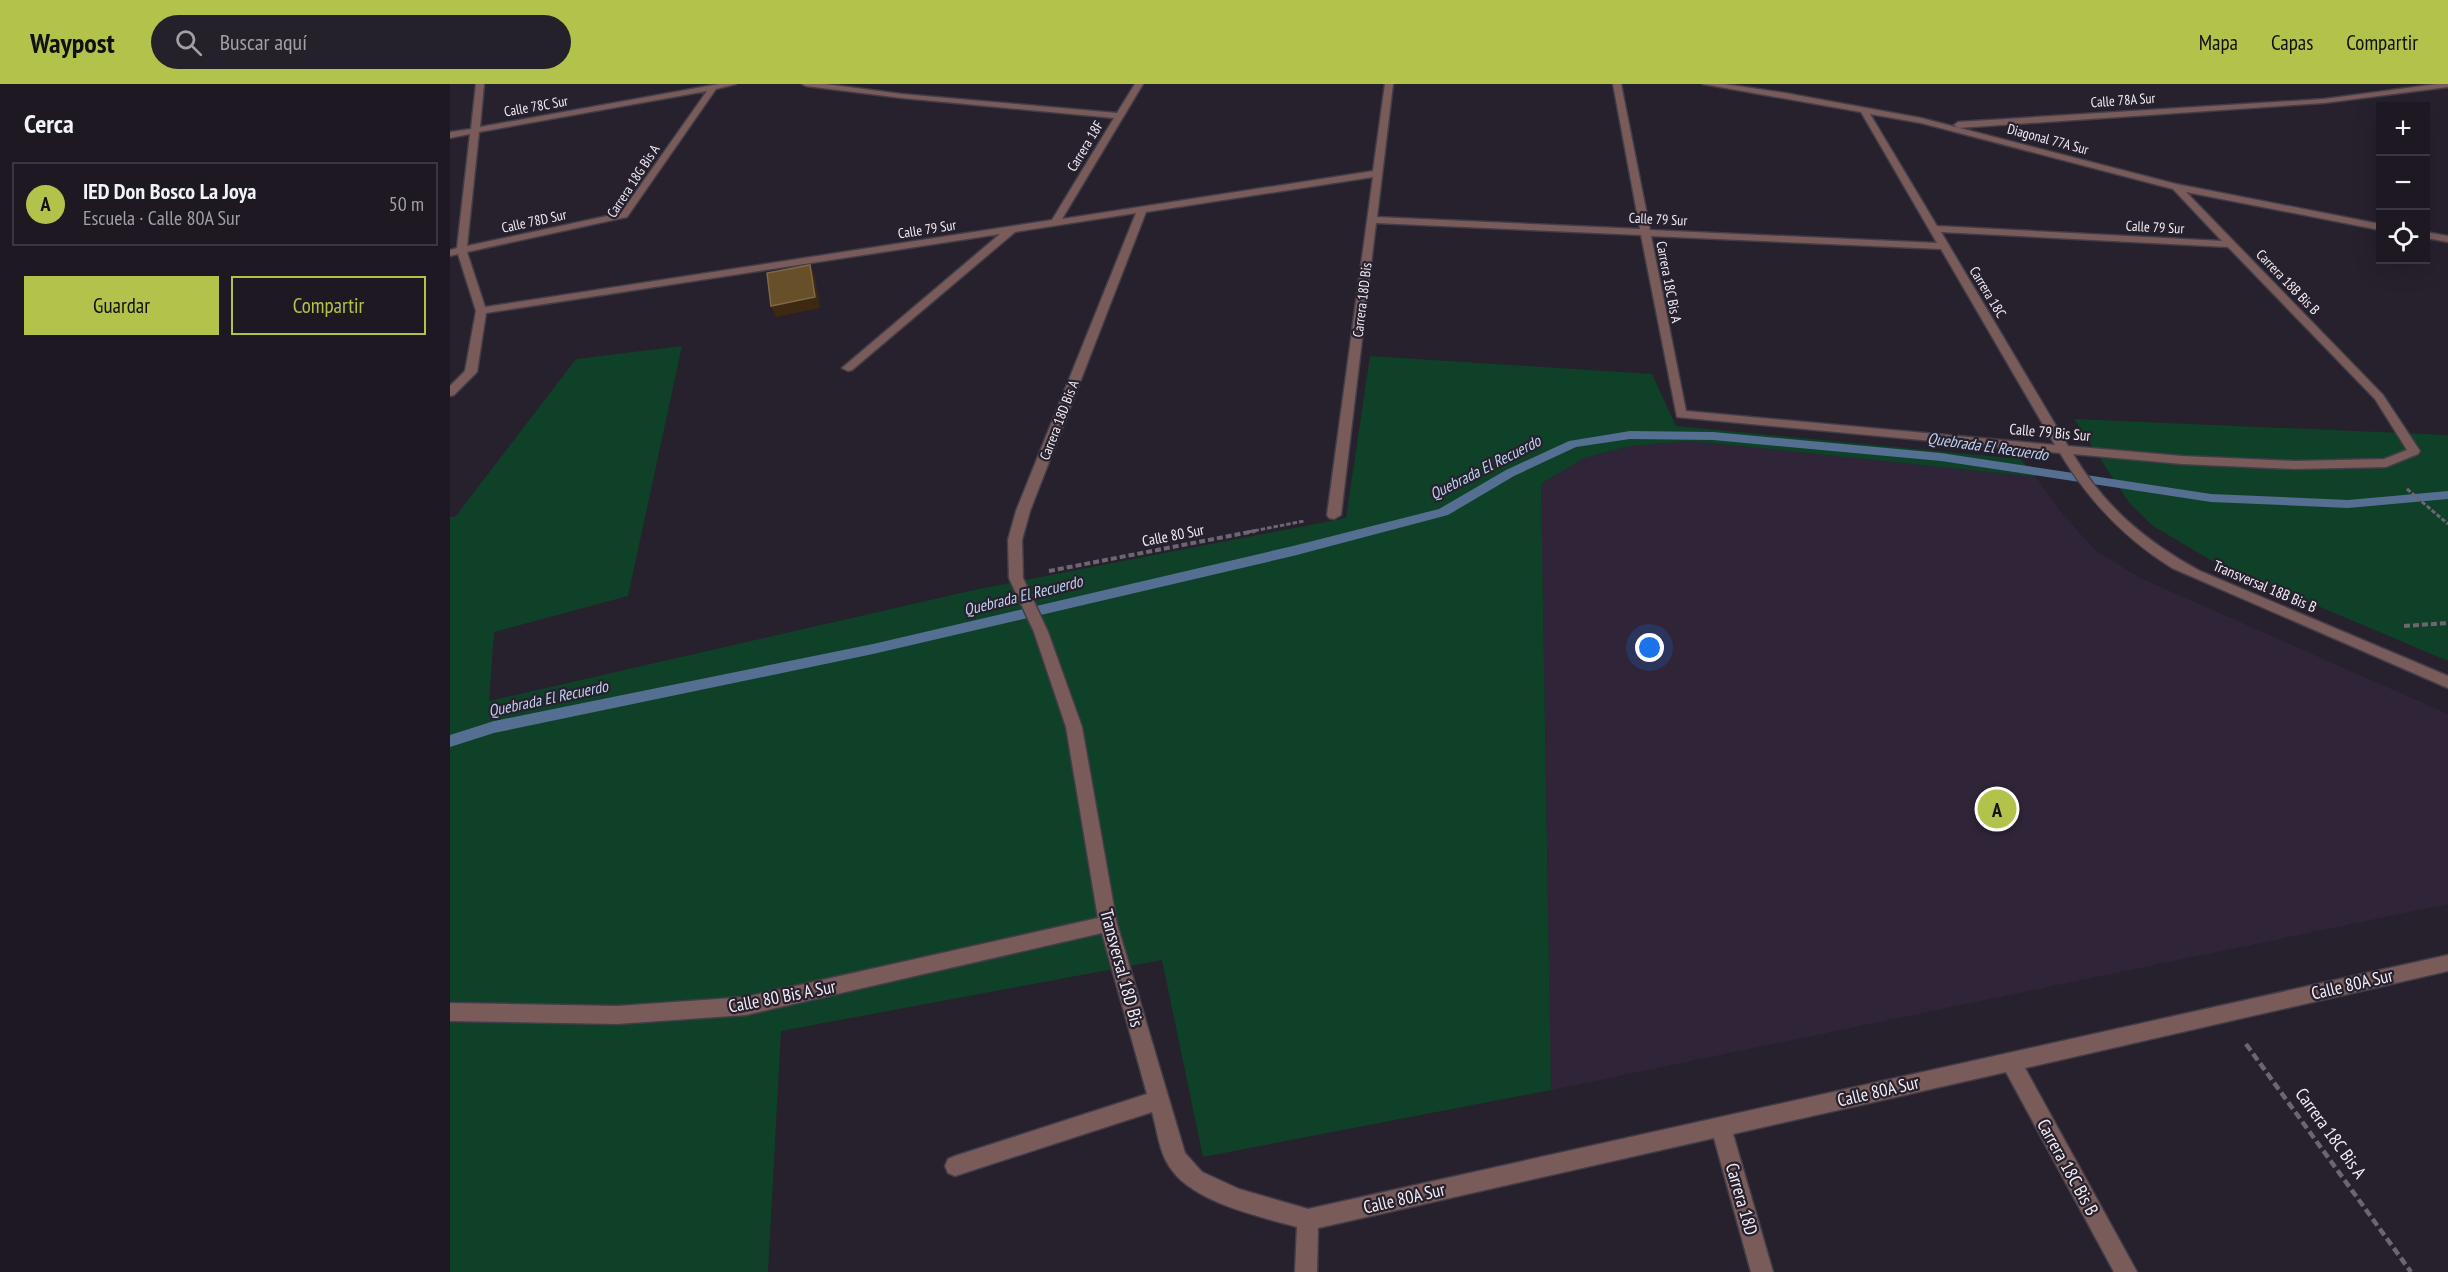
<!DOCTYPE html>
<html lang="es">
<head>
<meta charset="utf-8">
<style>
	body { margin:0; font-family:"PT Sans Narrow",sans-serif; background:#25212a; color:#f1f3f6 }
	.controls { position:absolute; right:18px; top:18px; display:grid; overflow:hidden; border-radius:0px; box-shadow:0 6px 24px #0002 }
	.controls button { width:54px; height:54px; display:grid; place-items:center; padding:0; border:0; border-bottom:2px solid #3b3740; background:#1d1822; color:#f1f3f6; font:30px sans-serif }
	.you { position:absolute; left:1200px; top:564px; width:21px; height:21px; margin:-15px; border:4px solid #fff; border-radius:50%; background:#1a73e8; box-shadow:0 0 0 9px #1a73e833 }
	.badge { display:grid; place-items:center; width:39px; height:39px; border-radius:50%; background:#b3c24b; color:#111; font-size:20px; font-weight:700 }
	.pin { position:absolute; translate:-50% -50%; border:3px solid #fff; box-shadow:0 2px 6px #0006 }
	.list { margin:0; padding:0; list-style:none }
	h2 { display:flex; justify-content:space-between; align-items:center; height:78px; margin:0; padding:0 24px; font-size:26px }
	h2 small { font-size:20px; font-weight:400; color:#a0a0a5 }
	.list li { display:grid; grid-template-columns:39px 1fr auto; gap:18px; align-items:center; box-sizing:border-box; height:84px; margin:0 12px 12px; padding:0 12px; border:2px solid #3b3740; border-radius:0px }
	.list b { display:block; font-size:22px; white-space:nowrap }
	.list p { margin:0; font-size:20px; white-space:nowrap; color:#a0a0a5 }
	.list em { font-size:20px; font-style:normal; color:#a0a0a5 }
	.actions { display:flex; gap:12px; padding:18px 24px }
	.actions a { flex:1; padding:14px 0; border:2px solid #b3c24b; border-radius:0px; text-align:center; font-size:21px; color:#b3c24b }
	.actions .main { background:#b3c24b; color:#111 }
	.icon { flex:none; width:33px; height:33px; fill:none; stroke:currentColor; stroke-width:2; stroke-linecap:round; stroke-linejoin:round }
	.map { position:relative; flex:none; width:1998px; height:1188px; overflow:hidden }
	header { display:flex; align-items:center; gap:36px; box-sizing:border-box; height:84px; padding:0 30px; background:#b3c24b; color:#111 }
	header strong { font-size:28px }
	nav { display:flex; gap:33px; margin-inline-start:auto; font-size:21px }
	.search { width:420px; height:54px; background:#25212a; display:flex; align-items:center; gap:15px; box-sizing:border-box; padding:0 21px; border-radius:33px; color:#a0a0a5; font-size:22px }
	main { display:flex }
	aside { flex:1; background:#1d1822 }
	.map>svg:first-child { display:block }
	.built { fill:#302538 }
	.green { fill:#0e4128 }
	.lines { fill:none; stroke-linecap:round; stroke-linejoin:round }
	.stream { fill:#546f91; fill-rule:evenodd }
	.minor-casing { stroke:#433d49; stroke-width:3 }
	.path-far2 { stroke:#6d6672; stroke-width:3; stroke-dasharray:4.5 2; stroke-linecap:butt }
	.path-far1 { stroke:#6d6672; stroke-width:4; stroke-dasharray:6 3; stroke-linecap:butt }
	.path { stroke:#6d6672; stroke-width:4.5; stroke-dasharray:8 4; stroke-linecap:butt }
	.minor { fill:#795b5a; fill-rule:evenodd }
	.shaded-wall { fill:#3d2912 }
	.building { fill:#674f2a; stroke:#7d684a; stroke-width:1.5 }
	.labels { text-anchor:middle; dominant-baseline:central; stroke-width:4.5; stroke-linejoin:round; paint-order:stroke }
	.far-street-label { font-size:14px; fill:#f1ecf5; stroke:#27202d }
	.street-label { font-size:15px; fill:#f1ecf5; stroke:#27202d }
	.water-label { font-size:16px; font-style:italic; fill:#bbd3f0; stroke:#27202d }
	.near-street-label { font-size:18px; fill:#f1ecf5; stroke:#27202d }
</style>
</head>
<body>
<header>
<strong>Waypost</strong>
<div class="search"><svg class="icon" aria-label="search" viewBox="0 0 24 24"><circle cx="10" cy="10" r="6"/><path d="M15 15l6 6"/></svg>Buscar aquí</div>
<nav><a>Mapa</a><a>Capas</a><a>Compartir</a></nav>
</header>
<main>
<aside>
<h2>Cerca<small></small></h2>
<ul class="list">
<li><span class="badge">A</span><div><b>IED Don Bosco La Joya</b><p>Escuela · Calle 80A Sur</p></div><em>50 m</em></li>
</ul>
<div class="actions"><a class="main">Guardar</a><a>Compartir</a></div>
</aside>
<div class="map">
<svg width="1998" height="1188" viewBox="0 0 1998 1188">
	<rect width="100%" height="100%" fill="#27202d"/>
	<path class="built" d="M 1241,357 L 1586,393 L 1610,427 L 1645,466 L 1690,494 L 1998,630 L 1998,820 L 1101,1006 L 1091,400 L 1134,374 L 1181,362 Z"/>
	<path class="green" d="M 232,262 L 178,512 L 44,548 L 39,617 L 524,506 L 896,434 L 920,272 L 1202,290 L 1226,342 L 1570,375 L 1586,393 L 1241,357 L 1181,362 L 1134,374 L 1091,400 L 1101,1006 L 753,1073 L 712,876 L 331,947 L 318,1188 L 0,1188 L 0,433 L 5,433 L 126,275 Z
		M 1624,335 L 1998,351 L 1998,577 L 1764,478 L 1703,442 L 1680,420 Z"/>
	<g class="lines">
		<path class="stream" d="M 1180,347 L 1263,348 L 1491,369 L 1761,410 L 1898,416 L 1998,407 L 1998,415 L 1898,424 L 1761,418 L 1491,377 L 1263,356 L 1180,355 L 1126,363 L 1064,392 L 998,431 L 843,472 L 423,570 L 44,649 L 0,663 L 0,651 L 44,637 L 423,560 L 843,462 L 989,425 L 1056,386 L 1119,357 Z"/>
		<defs>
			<path id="minor" d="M 26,0 L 34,0 L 30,43 L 269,0 L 286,0 L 266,5 L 177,133 L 17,168 L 35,223 L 602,136 L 664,34 L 452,14 L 356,2 L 352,0 L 375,0 L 452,10 L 667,29 L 685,0 L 693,0 L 612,135 L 923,87 L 935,0 L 943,0 L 927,133 L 1190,145 L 1163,0 L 1171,0 L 1200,146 L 1487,159 L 1411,28 L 1253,0 L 1274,0 L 1335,9 L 1471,34 L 1726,100 L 1930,140 L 1930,146 L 1736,108 L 1933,311 L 1970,367 L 1968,370 L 1936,383 L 1845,385 L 1732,380 L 1623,370 C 1654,422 1696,458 1750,487 L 1998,592 L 1998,604 L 1722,484 C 1674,454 1639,417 1610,369 L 1227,333 L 1191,151 L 926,139 L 891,431 L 884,435 L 879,434 L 877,431 L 923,93 L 696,128 L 580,427 L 572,456 L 573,494 L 598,548 L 632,643 L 667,840 L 735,1069 L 752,1088 L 789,1105 L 858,1125 L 1998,871 L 1998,887 L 1575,984 L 1687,1188 L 1664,1188 L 1556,988 L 1283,1050 L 1323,1188 L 1301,1188 L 1264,1054 L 868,1144 L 867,1188 L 845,1188 L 847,1143 C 808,1132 741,1118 719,1082 C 709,1067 707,1045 702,1028 L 505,1092 L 498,1089 L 495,1082 L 498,1075 L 505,1072 L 697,1010 L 652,849 L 296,931 L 167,940 L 0,937 L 0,919 L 167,922 L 296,913 L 648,834 L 616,643 L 584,548 L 559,494 L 558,456 L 566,427 L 686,129 L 565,148 L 402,286 L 398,287 L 392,284 L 550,150 L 36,229 L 27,288 L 4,311 L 0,312 L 0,302 L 15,287 L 26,227 L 8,170 L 0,172 L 0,166 L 7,164 L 20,50 L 0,54 L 0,48 L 21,45 ZM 257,7 L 171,129 L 17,162 L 29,48 ZM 1420,30 L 1471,39 L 1723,105 L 1772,157 L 1487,142 ZM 1491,148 L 1778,163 L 1925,315 L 1957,366 L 1934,375 L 1845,377 L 1732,372 L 1618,362 ZM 1201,152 L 1491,165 L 1605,361 L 1236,327 Z
				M 1987,0 L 1998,0 L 1998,3 L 1874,19 L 1508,44 L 1504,41 L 1508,38 L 1874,15 Z
				M 1976,148 L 1998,152 L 1998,158 L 1976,154 Z"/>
		</defs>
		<use href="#minor" class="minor-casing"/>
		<path class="path-far2" d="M 1957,405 L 1998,440
			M 798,448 L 854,437"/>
		<path class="path-far1" d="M 599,487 L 805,447
			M 1954,542 L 1998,539"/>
		<path class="path" d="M 1796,960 L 1961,1188"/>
		<use href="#minor" class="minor"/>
	</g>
	<path class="shaded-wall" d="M 360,181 L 365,192 L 370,224 L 326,233 L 321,222 Z"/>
	<path class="building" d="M 360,181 L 365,213 L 321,222 L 317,189 Z"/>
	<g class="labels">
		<g class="far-street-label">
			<text transform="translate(1673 16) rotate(-4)">Calle 78A Sur</text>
			<text transform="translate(86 22) rotate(-10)">Calle 78C Sur</text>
			<text transform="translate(1598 55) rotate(15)">Diagonal 77A Sur</text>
			<text transform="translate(635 62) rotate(-59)">Carrera 18F</text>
			<text transform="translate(183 97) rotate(-57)">Carrera 18G Bis A</text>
			<text transform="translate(1208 135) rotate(3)">Calle 79 Sur</text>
			<text transform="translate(84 137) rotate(-12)">Calle 78D Sur</text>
			<text transform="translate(1705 143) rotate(3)">Calle 79 Sur</text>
			<text transform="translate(477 145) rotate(-9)">Calle 79 Sur</text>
			<text transform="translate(1219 198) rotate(79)">Carrera 18C Bis A</text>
			<text transform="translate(1838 198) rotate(46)">Carrera 18B Bis B</text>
			<text transform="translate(1538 208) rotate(59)">Carrera 18C</text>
			<text transform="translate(912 216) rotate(-83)">Carrera 18D Bis</text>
			<text transform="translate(609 336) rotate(-69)">Carrera 18D Bis A</text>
		</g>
		<g class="street-label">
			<text transform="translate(1600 348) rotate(5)">Calle 79 Bis Sur</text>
			<text transform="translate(723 451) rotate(-11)">Calle 80 Sur</text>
			<text transform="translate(1815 502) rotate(23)">Transversal 18B Bis B</text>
		</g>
		<g class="water-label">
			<text transform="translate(1538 362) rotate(8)">Quebrada El Recuerdo</text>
			<text transform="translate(1035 383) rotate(-27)">Quebrada El Recuerdo</text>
			<text transform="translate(573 511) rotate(-14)">Quebrada El Recuerdo</text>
			<text transform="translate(98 614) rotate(-12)">Quebrada El Recuerdo</text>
		</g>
		<g class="near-street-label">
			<text transform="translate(672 884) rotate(75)">Transversal 18D Bis</text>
			<text transform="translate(1902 900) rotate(-13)">Calle 80A Sur</text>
			<text transform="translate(332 912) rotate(-11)">Calle 80 Bis A Sur</text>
			<text transform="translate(1428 1007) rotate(-13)">Calle 80A Sur</text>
			<text transform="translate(1881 1049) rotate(54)">Carrera 18C Bis A</text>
			<text transform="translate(1618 1083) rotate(61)">Carrera 18C Bis B</text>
			<text transform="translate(954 1114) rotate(-13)">Calle 80A Sur</text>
			<text transform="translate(1292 1115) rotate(74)">Carrera 18D</text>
		</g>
	</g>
</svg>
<div class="controls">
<button>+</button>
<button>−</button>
<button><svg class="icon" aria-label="locate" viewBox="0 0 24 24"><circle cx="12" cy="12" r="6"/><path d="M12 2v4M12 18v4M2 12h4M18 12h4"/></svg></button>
</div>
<div class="you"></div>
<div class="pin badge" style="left:1547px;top:725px">A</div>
</div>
</main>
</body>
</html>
